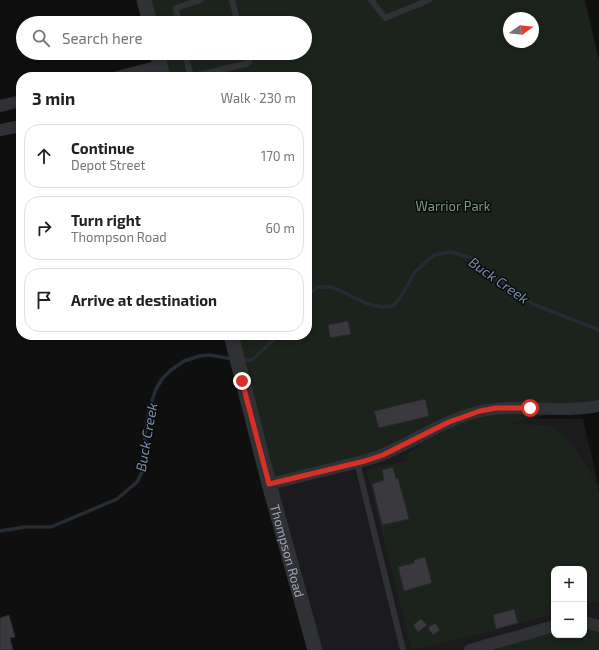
<!DOCTYPE html>
<html lang="en">
<head>
<meta charset="utf-8">
<style>
	body { margin:0; font-family:"Exo 2",sans-serif; background:#f2f2f2; color:#202124 }
	.controls { position:absolute; right:12px; bottom:12px; display:grid; overflow:hidden; border-radius:8px; box-shadow:0 2px 6px #0003 }
	.controls button { width:36px; height:36px; display:grid; place-items:center; padding:0; border:0; border-bottom:1px solid #e0e0e0; background:#fff; color:#202124; font:20px sans-serif }
	.compass { position:absolute; left:503px; top:12px; width:36px; height:36px; border-radius:50%; background:#fff; box-shadow:0 2px 6px #0003; rotate:75deg }
	.stop { position:absolute; width:12px; height:12px; margin:-9px; border:3px solid #d93025; border-radius:50%; background:#fff }
	.stop.end { background:#d93025; border-color:#fff; box-shadow:0 1px 4px #0008 }
	.list { margin:0; padding:0; list-style:none }
	h2 { display:flex; justify-content:space-between; align-items:center; height:52px; margin:0; padding:0 16px; font-size:17px }
	h2 small { font-size:13px; font-weight:400; color:#757577 }
	.list li { display:grid; grid-template-columns:26px 1fr auto; gap:12px; align-items:center; box-sizing:border-box; height:64px; margin:0 8px 8px; padding:0 8px; border:1px solid #e0e0e0; border-radius:16px }
	.list b { display:block; font-size:15px; white-space:nowrap }
	.list p { margin:0; font-size:13px; white-space:nowrap; color:#757577 }
	.list em { font-size:13px; font-style:normal; color:#757577 }
	.icon { flex:none; width:22px; height:22px; fill:none; stroke:currentColor; stroke-width:2; stroke-linecap:round; stroke-linejoin:round }
	.map { position:relative; flex:none; width:599px; height:650px; overflow:hidden }
	.search { position:absolute; background:#fff; box-shadow:0 2px 6px #0003; left:16px; top:16px; width:296px; height:44px; display:flex; align-items:center; gap:10px; box-sizing:border-box; padding:0 14px; border-radius:22px; color:#757577; font-size:15px }
	.panel { position:absolute; background:#fff; box-shadow:0 2px 6px #0003; left:16px; top:72px; width:296px; height:268px; border-radius:16px }
	.map>svg:first-child { display:block }
	.built { fill:#1b1b1d; fill-rule:evenodd }
	.green { fill:#1c231d; fill-rule:evenodd }
	.lines { fill:none; stroke-linecap:round; stroke-linejoin:round }
	.stream { stroke:#262c34; stroke-width:3.5 }
	.building { fill:#39393e; stroke:#29292d }
	.service { stroke:#303135; stroke-width:6 }
	.minor { stroke:#303135; stroke-width:12 }
	.tertiary { stroke:#303135; stroke-width:15 }
	.route { stroke:#d93025; stroke-width:5 }
	.labels { text-anchor:middle; dominant-baseline:central; stroke-width:3; stroke-linejoin:round; paint-order:stroke }
	.park-label { font-size:13px; fill:#769d7c; stroke:#0a0a0b }
	.street-label { font-size:13px; fill:#a0a4b2; stroke:#0a0a0b }
	.water-label { font-size:14px; font-style:italic; fill:#758fae; stroke:#0a0a0b }
</style>
</head>
<body>
<div class="map">
<svg width="599" height="650" viewBox="0 0 599 650">
	<rect width="100%" height="100%" fill="#0f0f10"/>
	<path class="built" d="M 500,418 L 583,419 L 599,487 L 599,650 L 315,650 L 269,484 ZM 554,569 L 584,569 L 584,635 L 554,635 Z"/>
	<path class="green" d="M 151,0 L 585,0 L 599,61 L 599,401 L 509,424 L 549,425 L 561,433 L 574,447 L 590,472 L 599,493 L 599,601 L 584,605 L 584,569 L 554,569 L 554,614 L 481,634 L 412,650 L 366,470 L 406,461 L 404,455 L 421,446 L 269,484 L 233,335 L 307,335 L 307,77 L 170,77 L 164,53 L 305,53 L 305,23 L 157,23 ZM 509,18 L 533,18 L 533,42 L 509,42 Z
		M 584,626 L 599,630 L 599,650 L 485,650 L 554,631 L 554,635 L 584,635 Z"/>
	<g class="lines">
		<path class="stream" d="M 307,296 L 317,287 L 332,287 L 368,304 L 381,307 L 393,306 L 400,298 L 415,272 L 434,255 L 451,252 L 472,258 L 511,290 L 535,305 L 599,330
			M 240,360 L 252,360 L 279,335
			M 0,531 L 25,527 L 51,527 L 117,499 L 137,482 L 142,472 L 145,434 L 150,406 L 156,389 L 162,379 L 171,370 L 184,361 L 199,356 L 210,355 L 232,359"/>
	</g>
	<path class="building" d="M 348,321 L 351,334 L 330,338 L 328,325 Z
		M 425,399 L 429,416 L 379,428 L 374,411 Z
		M 393,467 L 396,479 L 398,478 L 409,519 L 382,525 L 372,484 L 384,480 L 382,470 Z
		M 425,557 L 432,583 L 404,591 L 398,567 L 414,563 L 414,560 Z
		M 514,609 L 518,623 L 496,629 L 493,615 Z
		M 9,615 L 15,637 L 10,638 L 13,650 L 0,650 L 0,618 Z
		M 421,619 L 427,625 L 418,632 L 413,625 Z
		M 435,623 L 440,630 L 433,635 L 428,628 Z"/>
	<g class="lines">
		<path class="service" d="M 232,0 L 238,23
			M 371,0 L 385,18 L 429,0
			M 178,23 L 176,8 L 201,0
			M 185,53 L 191,77
			M 189,77 L 246,64 L 249,62 L 247,53
			M 357,462 L 403,650"/>
		<path class="minor" d="M 117,77 L 160,66
			M 0,106 L 21,101
			M 0,130 L 21,126
			M 269,484 C 294,478 318,472 343,466 C 357,462 371,460 384,454 C 416,440 446,419 481,411 C 520,403 560,414 599,406
			M 584,622 L 599,626
			M 470,650 L 554,626"/>
		<g class="tertiary">
			<path d="M 144,0 L 150,23"/>
			<path d="M 157,53 L 163,77"/>
			<path id="s1" d="M 231,335 L 269,484 L 315,650"/>
		</g>
	</g>
	<g class="lines">
		<path class="route" d="M 242,381 L 269,484 L 365,461 L 383,455 L 449,422 L 480,411 L 496,408 L 530,408"/>
	</g>
	<g class="labels">
		<g class="park-label">
			<text x="453" y="206">Warrior Park</text>
		</g>
		<g class="street-label">
			<text stroke="none"><textPath href="#s1" startOffset="223">Thompson Road</textPath></text>
		</g>
		<g class="water-label">
			<text transform="translate(499 280) rotate(35)">Buck Creek</text>
			<text transform="translate(146 437) rotate(-80)">Buck Creek</text>
		</g>
	</g>
</svg>
<div class="controls">
<button>+</button>
<button>−</button>
</div>
<svg class="compass" viewBox="-18 -18 36 36"><path d="M0-13l5 13h-10z" fill="#e53935"/><path d="M0 13l5-13h-10z" fill="#757577"/></svg>
<div class="stop" style="left:530px;top:408px"></div>
<div class="stop end" style="left:242px;top:381px"></div>
<div class="search"><svg class="icon" aria-label="search" viewBox="0 0 24 24"><circle cx="10" cy="10" r="6"/><path d="M15 15l6 6"/></svg>Search here</div>
<section class="panel">
<h2>3 min<small>Walk · 230 m</small></h2>
<ul class="list">
<li><svg class="icon" aria-label="ahead" viewBox="0 0 24 24"><path d="M12 20V5M6 11l6-6 6 6"/></svg><div><b>Continue</b><p>Depot Street</p></div><em>170 m</em></li>
<li><svg class="icon" aria-label="right" viewBox="0 0 24 24"><path d="M7 20v-9h11M14 6l5 5-5 5"/></svg><div><b>Turn right</b><p>Thompson Road</p></div><em>60 m</em></li>
<li><svg class="icon" aria-label="arrive" viewBox="0 0 24 24"><path d="M6 21V4h12l-3 4 3 4H6"/></svg><div><b>Arrive at destination</b></div></li>
</ul>
</section>
</div>
</body>
</html>
